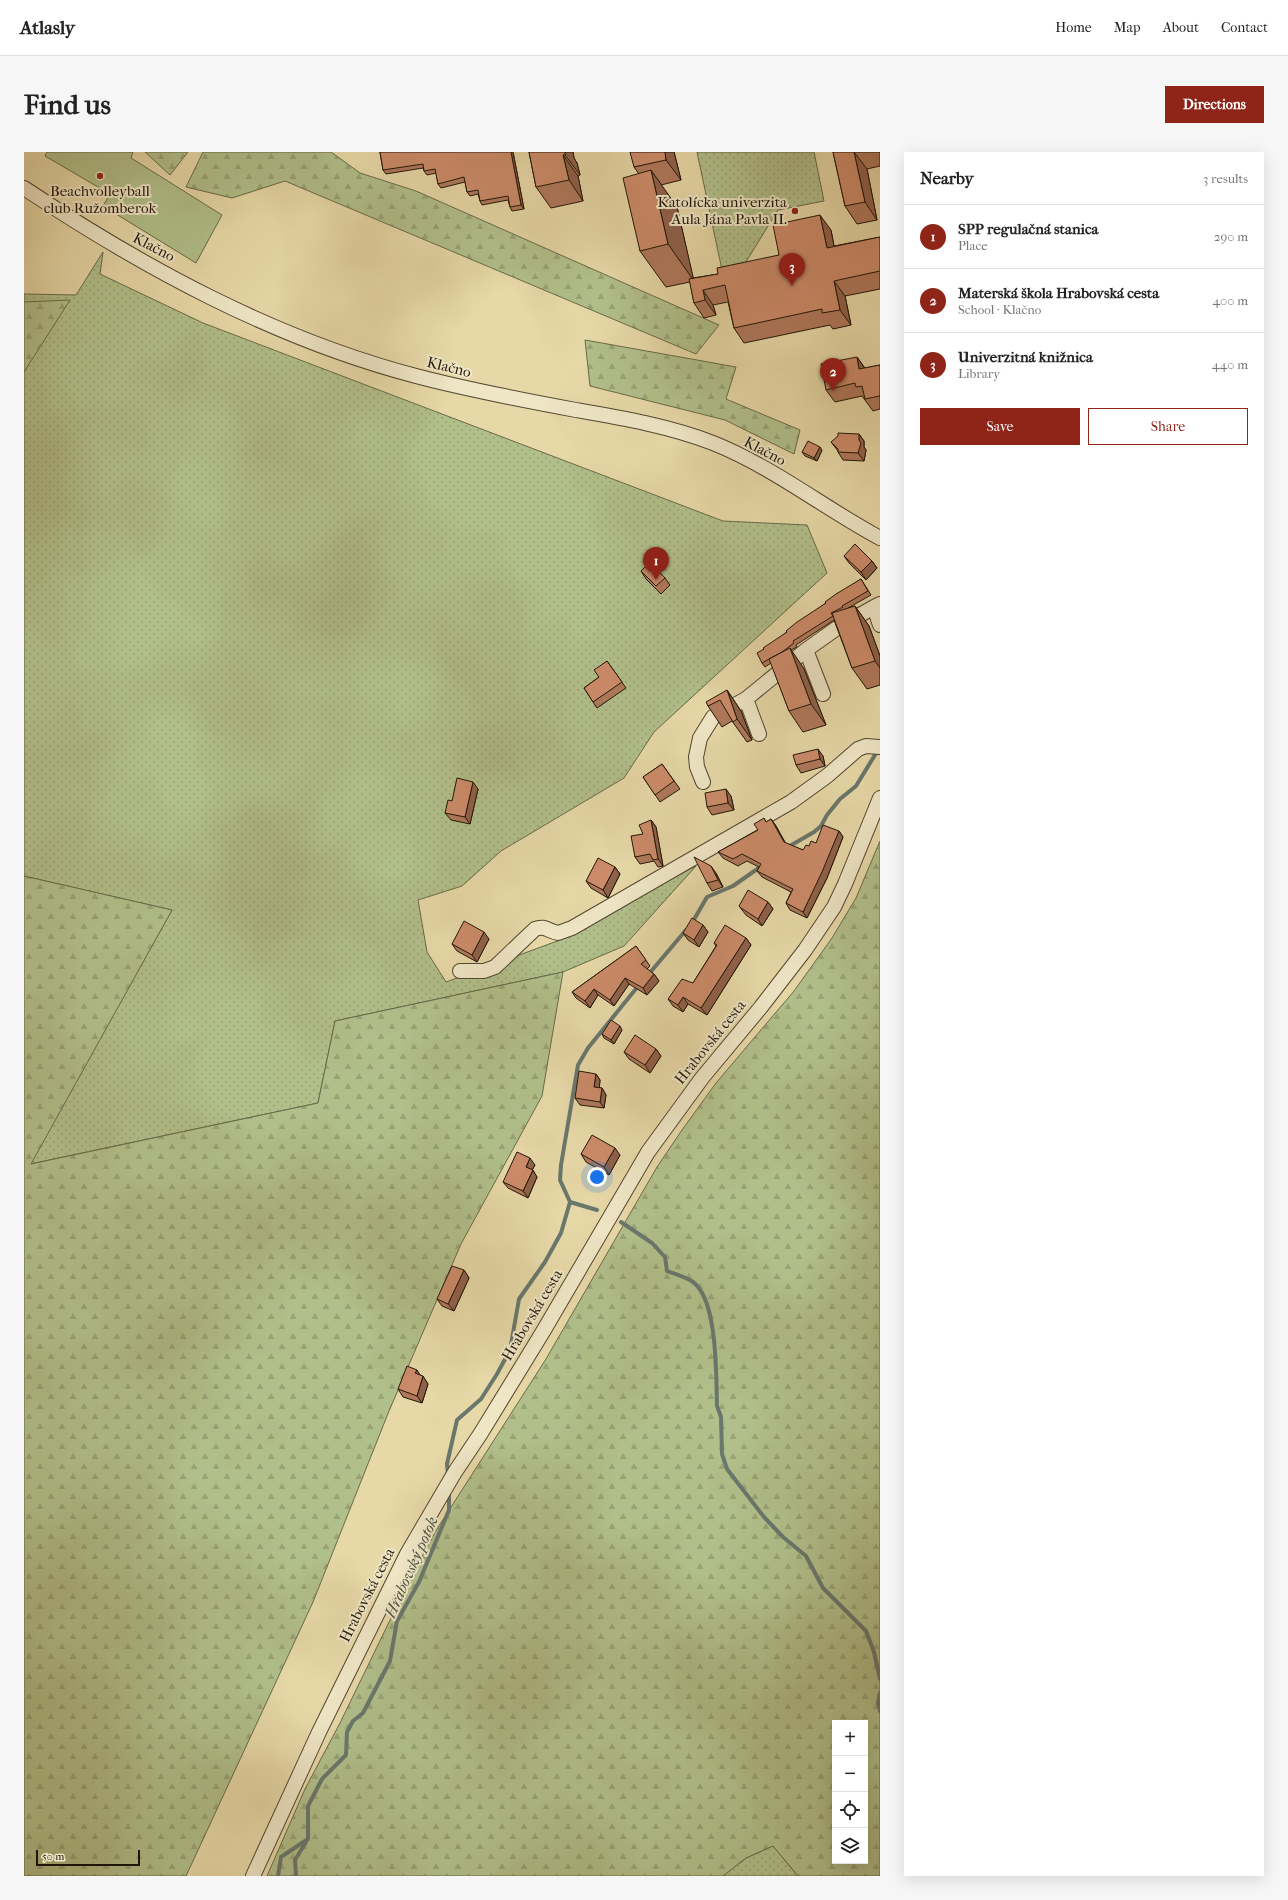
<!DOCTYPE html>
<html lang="en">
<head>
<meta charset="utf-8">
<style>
	body { margin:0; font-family:"IM FELL French Canon",serif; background:#f6f6f6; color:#222 }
	.controls { position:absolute; right:12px; bottom:12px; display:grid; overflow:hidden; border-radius:0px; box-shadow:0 4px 16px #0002 }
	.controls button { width:36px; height:36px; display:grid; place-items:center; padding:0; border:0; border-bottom:1px solid #e0e0e0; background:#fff; color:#222; font:20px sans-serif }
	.scale { position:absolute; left:12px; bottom:10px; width:104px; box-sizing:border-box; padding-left:4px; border:2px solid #201607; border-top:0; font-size:11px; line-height:14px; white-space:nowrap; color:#201607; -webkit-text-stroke:3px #efe6c6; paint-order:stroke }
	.you { position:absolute; left:573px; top:1025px; width:14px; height:14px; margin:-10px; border:3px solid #fff; border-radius:50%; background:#1a73e8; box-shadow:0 0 0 6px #1a73e833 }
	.badge { display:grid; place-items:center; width:26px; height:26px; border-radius:50%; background:#8f2418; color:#fff; font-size:13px; font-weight:700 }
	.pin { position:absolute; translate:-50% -33px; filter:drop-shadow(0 1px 2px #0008) }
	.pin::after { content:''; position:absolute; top:21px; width:14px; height:12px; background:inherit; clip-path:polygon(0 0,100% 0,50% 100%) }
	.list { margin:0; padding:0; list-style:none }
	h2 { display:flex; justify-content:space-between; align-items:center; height:52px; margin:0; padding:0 16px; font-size:17px }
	h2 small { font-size:13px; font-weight:400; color:#767676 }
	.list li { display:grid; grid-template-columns:26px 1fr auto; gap:12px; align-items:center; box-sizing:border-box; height:64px; padding:0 16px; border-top:1px solid #e0e0e0 }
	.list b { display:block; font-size:15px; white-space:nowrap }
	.list p { margin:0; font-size:13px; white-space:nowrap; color:#767676 }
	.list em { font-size:13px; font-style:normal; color:#767676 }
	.actions { display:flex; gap:8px; padding:12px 16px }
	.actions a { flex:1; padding:9px 0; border:1px solid #8f2418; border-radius:0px; text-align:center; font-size:14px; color:#8f2418 }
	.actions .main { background:#8f2418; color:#fff }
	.icon { flex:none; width:22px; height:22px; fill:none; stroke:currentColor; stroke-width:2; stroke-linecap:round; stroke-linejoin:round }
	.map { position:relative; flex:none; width:856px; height:1724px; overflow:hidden; border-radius:0px }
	header { display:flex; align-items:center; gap:24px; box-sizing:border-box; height:56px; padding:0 20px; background:#fff; border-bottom:1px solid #e0e0e0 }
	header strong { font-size:19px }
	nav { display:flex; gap:22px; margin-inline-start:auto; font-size:14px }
	.intro { display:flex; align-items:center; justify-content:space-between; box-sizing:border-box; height:96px; padding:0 24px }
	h1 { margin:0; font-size:28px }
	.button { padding:10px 18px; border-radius:0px; background:#8f2418; color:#fff; font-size:14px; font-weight:700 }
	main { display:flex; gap:24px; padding:0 24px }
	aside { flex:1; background:#fff; border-radius:0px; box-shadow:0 4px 16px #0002 }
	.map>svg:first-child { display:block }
	.grass { fill:url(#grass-dots); stroke:#686a48 }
	.forest { fill:url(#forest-firs); stroke:#686a48; fill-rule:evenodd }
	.green { fill:#b1bf8a; stroke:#686a48 }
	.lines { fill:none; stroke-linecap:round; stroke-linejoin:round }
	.stream { stroke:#69776d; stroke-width:4 }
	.minor-casing { stroke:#52462f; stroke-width:16 }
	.minor { stroke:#efe6c6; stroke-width:14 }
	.wall { fill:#af785b; stroke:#201607 }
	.shaded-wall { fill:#8f614a; stroke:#201607 }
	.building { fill:#cc8b6a; stroke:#201607 }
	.poi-dot { fill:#8f2418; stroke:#efe6c6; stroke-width:1.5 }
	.labels { text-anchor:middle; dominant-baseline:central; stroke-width:4; stroke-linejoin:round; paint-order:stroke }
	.poi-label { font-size:15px; fill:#201607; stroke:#efe6c6 }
	.street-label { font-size:15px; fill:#201607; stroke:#efe6c6 }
	.water-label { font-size:16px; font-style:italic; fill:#4a4f42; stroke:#efe6c6 }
</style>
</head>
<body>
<header>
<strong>Atlasly</strong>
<nav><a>Home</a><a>Map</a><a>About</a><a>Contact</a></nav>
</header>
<div class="intro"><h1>Find us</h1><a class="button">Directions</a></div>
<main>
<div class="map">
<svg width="856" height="1724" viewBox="0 0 856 1724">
	<defs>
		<pattern id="grass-dots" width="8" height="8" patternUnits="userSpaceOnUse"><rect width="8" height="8" fill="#b1bf8a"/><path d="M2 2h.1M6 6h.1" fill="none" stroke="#98a376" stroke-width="1.8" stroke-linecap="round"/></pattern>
		<pattern id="forest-firs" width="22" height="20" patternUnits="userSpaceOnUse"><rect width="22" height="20" fill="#b1bf8a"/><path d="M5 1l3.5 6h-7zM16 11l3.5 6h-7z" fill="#98a376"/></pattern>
	</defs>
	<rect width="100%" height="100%" fill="#e7d8a7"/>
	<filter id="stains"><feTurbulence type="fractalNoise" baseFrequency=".005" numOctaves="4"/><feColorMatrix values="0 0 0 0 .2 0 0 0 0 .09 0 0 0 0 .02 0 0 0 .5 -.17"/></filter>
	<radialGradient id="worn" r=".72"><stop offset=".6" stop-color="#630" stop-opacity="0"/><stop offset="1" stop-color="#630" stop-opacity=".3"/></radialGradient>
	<path class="grass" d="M 673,0 L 790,0 L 800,49 L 754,58 L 720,113 L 698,118 Z
		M 79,100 L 76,122 L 179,171 L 699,369 L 783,373 L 803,421 L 630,580 L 600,626 L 477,699 L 438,734 L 394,748 L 403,800 L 422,830 L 536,788 L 595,753 L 672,714 L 600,794 L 539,820 L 311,869 L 294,951 L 6,1012 L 148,758 L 0,724 L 0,142 L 52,143 Z
		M 749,1694 L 774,1724 L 699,1724 L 722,1706 Z"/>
	<path class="forest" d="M 121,0 L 164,0 L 146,23 Z
		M 179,0 L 307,0 L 336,21 L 392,39 L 695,173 L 672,202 L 261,29 L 208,46 L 162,35 Z
		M 46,148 L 0,220 L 0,150 Z
		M 561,188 L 712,215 L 702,247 L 776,278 L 770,302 L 701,268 L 566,234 Z
		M 856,689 L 856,1724 L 774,1724 L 749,1694 L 722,1706 L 699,1724 L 243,1724 L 281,1637 L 316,1571 L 388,1423 L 413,1377 L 522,1207 L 633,1015 L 658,978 L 692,931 L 770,839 L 808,786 L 832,746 ZM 811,1571 L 841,1571 L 841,1709 L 811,1709 Z
		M 0,724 L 148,758 L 7,1012 L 294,951 L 311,869 L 539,820 L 518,944 L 437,1092 L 365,1259 L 289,1450 L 162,1724 L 0,1724 Z"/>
	<path class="green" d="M 23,0 L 109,0 L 107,6 L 198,63 L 172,111 L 79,54 L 86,42 L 21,4 Z"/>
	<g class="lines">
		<path class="stream" d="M 764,695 L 790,680 L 797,674 L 803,663 L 816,647 L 832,634 L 854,598
			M 668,771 L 683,745 L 709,734 L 739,713
			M 624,823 L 662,778
			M 546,1050 L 573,1058
			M 597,1070 L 628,1091 L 641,1105 L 643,1119 C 651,1122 662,1125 669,1130 C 694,1148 692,1225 693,1254 L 697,1265 L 698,1302 L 703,1317 L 740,1365 L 759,1385 L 782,1404 L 799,1436 L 842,1479 L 850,1500 L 856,1527
			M 424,1323 L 423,1312 L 433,1268 L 457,1247 L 473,1222 L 486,1198 L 495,1147 L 521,1110 L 537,1081 L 546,1050 L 536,1028 L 537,1013 L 554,913 L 564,896 L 615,833
			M 856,1541 L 854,1550 L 856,1559
			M 254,1724 L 257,1705 L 284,1687 L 284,1654 L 298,1627 L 322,1603 L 323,1580 L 329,1569 L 339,1561 L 366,1509 L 373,1469 L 395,1430 L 425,1358 L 425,1339
			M 272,1724 L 271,1708 L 282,1690"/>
		<defs>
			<path id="minor" d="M 0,36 C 120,116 251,187 392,224 C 445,238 498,248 552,258 C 598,266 645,274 689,291 C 749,315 800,356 856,386
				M 856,452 L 850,455 L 856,473
				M 799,542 L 782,498 L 813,476 L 850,455
				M 735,582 L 722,547 L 782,498
				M 679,630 L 673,615 L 672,605 L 676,586 L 689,565 L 722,547
				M 436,819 L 460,819 L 471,815 L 511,777 C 521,773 524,779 534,781 L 548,776 L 767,650 L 803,624 L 834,597 L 842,594 L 856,595
				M 229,1724 L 295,1580 L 383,1402 L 431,1320 L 457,1281 L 520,1178 L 624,1000 L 678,926 L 737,855 L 781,798 L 810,755 L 821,732 L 856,646"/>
		</defs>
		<use href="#minor" class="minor-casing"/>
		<use href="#minor" class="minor"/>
	</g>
	<path class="wall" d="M 356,0 L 489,0 L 500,57 L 488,59 L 486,55 L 484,48 L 458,53 L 456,49 L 454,42 L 446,44 L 443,40 L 441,30 L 417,36 L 414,32 L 412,21 L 403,23 L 400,19 L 399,16 L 362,22 L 359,18 Z
		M 505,0 L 549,0 L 550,6 L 553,11 L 556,23 L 554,24 L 559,49 L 527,56 L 512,35 Z
		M 650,0 L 657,28 L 637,33 L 653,55 L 669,126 L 694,122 L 755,103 L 807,78 L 810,94 L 856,85 L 856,137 L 821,144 L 827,173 L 809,177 L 806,173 L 720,191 L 710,176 L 704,150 L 689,153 L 692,163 L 680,166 L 670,151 L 666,130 L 642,135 L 616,99 L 615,22 L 610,15 Z
		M 809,0 L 856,0 L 856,14 L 843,17 L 853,68 L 833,72 L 821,54 Z
		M 833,205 L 841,216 L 856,213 L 856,257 L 849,259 L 838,244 L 811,250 L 802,238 Z
		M 835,282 L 840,289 L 840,295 L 842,298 L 840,309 L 819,308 L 814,300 L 814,299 L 807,290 Z
		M 798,298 L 793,309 L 781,304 L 778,300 Z
		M 820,404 L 848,409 L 853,416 L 842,428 L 825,411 Z
		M 617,419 L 641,426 L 646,433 L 637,442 L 622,427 Z
		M 837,427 L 847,443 L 824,456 L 831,454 L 845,474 L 856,504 L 856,533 L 843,537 L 828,516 L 810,468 L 772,493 L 773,495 L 767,498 L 780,517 L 802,573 L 779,580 L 765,559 L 747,511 L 741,515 L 738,511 L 740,497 L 802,451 Z
		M 583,509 L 602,536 L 573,556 L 560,536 L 575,525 Z
		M 703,538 L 717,559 L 728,588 L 723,590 L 708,569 L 698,575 L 684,554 Z
		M 799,604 L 801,614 L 777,621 L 772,613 Z
		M 638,612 L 656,637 L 636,650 L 619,625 Z
		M 454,637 L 446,672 L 427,668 L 421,661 L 428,649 Z
		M 707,644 L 710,658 L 688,663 L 683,655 Z
		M 740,666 L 742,670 L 747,667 L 752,674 L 761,691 L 779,698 L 815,679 L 819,685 L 803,726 L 783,766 L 766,758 L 762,751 L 767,740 L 738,725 L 733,719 L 735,715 L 723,709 L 714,714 L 699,706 L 694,700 L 734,678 Z
		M 627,668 L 632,675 L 639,714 L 634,715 L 630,709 L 616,712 L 611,705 L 619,682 Z
		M 591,715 L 596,722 L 584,746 L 567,736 L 562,729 Z
		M 692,721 L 699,735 L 688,739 L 683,731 Z
		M 744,750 L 749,757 L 738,774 L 722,763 L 715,754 Z
		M 679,773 L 684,780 L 675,795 L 664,788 L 659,781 Z
		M 722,786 L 727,793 L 683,863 L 664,852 L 659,860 L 649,854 L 644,847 L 669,831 L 692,794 L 690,791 Z
		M 465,787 L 453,810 L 433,799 L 428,792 Z
		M 612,794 L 626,814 L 623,817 L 630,822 L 635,829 L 623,843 L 605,832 L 590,854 L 574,843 L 566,856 L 552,846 L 548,840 Z
		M 598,878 L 590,892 L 580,886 L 578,882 Z
		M 632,897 L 637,904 L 626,921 L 605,907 L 600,900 Z
		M 572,922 L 576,928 L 575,936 L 578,936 L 582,943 L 580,956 L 556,953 L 551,946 Z
		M 557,1002 L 596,1003 L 585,1023 L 562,1010 Z
		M 511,1013 L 508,1018 L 513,1025 L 504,1046 L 484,1036 L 479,1030 Z
		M 440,1118 L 445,1126 L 430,1159 L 418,1154 L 413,1147 Z
		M 397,1223 L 404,1232 L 398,1251 L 379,1245 L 374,1237 Z"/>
	<path class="shaded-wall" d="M 487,0 L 489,0 L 500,57 L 497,53 Z
		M 541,0 L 549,0 L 550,6 L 553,11 L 556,23 L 541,3 Z
		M 641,0 L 650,0 L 657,28 L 642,8 Z
		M 830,0 L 843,17 L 853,68 L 841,50 Z
		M 539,3 L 554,24 L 559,49 L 545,28 Z
		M 627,18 L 653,55 L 670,129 L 644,92 Z
		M 796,63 L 807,78 L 813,111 L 803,96 Z
		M 810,129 L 821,144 L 827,173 L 816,158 Z
		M 679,138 L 689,153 L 692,163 L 681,148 Z
		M 833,205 L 841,217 L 835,217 Z
		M 835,282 L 840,289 L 840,295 L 842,298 L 840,309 L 834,301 Z
		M 796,295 L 798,298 L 793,309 L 790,306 Z
		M 848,409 L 853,416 L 842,428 L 837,420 Z
		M 831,454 L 845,474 L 856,504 L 856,516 L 851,509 Z
		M 766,496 L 780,517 L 802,573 L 787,552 Z
		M 703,538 L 717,559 L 728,588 L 713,567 Z
		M 794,597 L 799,604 L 801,614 L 796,607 Z
		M 449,630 L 454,637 L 446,672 L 441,665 Z
		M 702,637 L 707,644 L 710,658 L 704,651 Z
		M 747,667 L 752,674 L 765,697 L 760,690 Z
		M 627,668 L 632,675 L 639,714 L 634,707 Z
		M 815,679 L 819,685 L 803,726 L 783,766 L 779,760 Z
		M 687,714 L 692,721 L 699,735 L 694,728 Z
		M 591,715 L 596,722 L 584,746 L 579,738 Z
		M 744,750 L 749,757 L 738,774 L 734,767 Z
		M 679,773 L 684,780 L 675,795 L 670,788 Z
		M 460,780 L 465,787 L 453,810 L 448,803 Z
		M 722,786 L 727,793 L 683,863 L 677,856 Z
		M 630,822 L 635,829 L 623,843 L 619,836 Z
		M 601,826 L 605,832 L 590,854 L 586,848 Z
		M 570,837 L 574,843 L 566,856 L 561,849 Z
		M 659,845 L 664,852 L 659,860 L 654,853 Z
		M 596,874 L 598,878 L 590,892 L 587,888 Z
		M 632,897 L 637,904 L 626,921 L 621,913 Z
		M 572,922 L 576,928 L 575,941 L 570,935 Z
		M 578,936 L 582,943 L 580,956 L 576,950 Z
		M 591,996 L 596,1003 L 585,1023 L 580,1015 Z
		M 506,1006 L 511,1013 L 506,1022 L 502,1015 Z
		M 509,1018 L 513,1025 L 504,1046 L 499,1039 Z
		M 440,1118 L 445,1126 L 430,1159 L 424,1152 Z
		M 393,1218 L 398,1226 L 391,1221 Z
		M 399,1224 L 404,1232 L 398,1251 L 393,1244 Z"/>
	<path class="building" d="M 356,0 L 487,0 L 497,53 L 486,55 L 484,44 L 456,49 L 454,38 L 443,40 L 440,25 L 414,32 L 411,17 L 400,19 L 399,12 L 359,18 Z
		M 505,0 L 541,0 L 541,3 L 539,3 L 545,28 L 512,35 Z
		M 606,0 L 641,0 L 642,8 L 610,15 Z
		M 809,0 L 830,0 L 841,50 L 821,54 Z
		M 627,18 L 644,92 L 616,99 L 599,26 Z
		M 796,63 L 803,96 L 856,85 L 856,119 L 810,129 L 816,158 L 798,161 L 798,157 L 710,176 L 701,133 L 679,138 L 681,148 L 670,151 L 665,127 L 694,122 L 693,116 L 755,103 L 749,73 Z
		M 833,205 L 835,217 L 856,213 L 856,244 L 841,247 L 838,234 L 832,235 L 831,231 L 802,238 L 797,212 Z
		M 814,281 L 835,282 L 835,288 L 837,291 L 834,301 L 814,300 L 814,297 L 807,290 L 814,284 Z
		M 784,289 L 796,295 L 790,306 L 778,300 Z
		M 831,392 L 848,409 L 837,420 L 820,404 Z
		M 626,410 L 641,426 L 632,434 L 617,419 Z
		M 837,427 L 844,439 L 818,454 L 819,455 L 807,461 L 809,464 L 769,489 L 770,491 L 758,500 L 745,507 L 738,511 L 733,501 L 740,497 L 739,496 L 763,480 L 762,479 L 773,470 L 802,451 L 801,450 L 812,442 Z
		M 831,454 L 851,509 L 828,516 L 808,461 Z
		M 766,496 L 787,552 L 765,559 L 745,507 Z
		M 583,509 L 598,530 L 569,550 L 560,536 L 575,525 L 570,518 Z
		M 703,538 L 713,567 L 709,570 L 696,548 L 684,554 L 682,550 Z
		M 794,597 L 796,607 L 772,613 L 769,603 Z
		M 638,612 L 650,629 L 631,643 L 619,625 Z
		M 433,626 L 449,630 L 441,665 L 421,661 L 424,648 L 428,649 Z
		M 702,637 L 704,651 L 683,655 L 681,641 Z
		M 740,666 L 742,670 L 747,667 L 760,690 L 779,698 L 782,693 L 785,694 L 787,689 L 792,691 L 799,673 L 815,679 L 798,720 L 779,760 L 762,751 L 769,737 L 733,719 L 737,712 L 718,702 L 709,707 L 694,700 L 734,678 L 730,672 Z
		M 627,668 L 634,707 L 629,708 L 626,702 L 611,705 L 607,684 L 619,682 L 615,673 Z
		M 670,705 L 687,714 L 694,728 L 683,731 Z
		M 574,706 L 591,715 L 579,738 L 562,729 Z
		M 724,738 L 744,750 L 734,767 L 717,756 L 715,754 Z
		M 668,766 L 679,773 L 670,788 L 659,781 Z
		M 440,769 L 460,780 L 448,803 L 428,792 Z
		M 701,773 L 722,786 L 677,856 L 659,845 L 654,853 L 644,847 L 658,827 L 669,831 L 693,793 L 690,791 Z
		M 612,794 L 622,808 L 617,812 L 630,822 L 619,836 L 601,826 L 586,848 L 570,837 L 561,849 L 548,840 Z
		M 587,868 L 596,874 L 587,888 L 578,882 Z
		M 611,883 L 632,897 L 621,913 L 600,900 Z
		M 555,919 L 572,922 L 570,935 L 578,936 L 576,950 L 551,946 Z
		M 568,983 L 591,996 L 580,1015 L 557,1002 Z
		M 493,1000 L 506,1006 L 502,1015 L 509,1018 L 499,1039 L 479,1030 Z
		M 428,1114 L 440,1118 L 424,1152 L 413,1147 Z
		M 383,1214 L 393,1218 L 391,1221 L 399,1224 L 393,1244 L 374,1237 Z"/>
	<g class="poi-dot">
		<circle cx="76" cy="24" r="4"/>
		<circle cx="771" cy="59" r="4"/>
	</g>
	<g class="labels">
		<g class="poi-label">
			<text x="76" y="39">Beachvolleyball<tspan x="76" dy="17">club Ružomberok</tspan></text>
			<text x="763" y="50" text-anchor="end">Katolícka univerzita<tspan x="763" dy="17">Aula Jána Pavla II.</tspan></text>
		</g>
		<g class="street-label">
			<text transform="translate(130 95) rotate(28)">Klačno</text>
			<text transform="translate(425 215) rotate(14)">Klačno</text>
			<text transform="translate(741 299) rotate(28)">Klačno</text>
			<text transform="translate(686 890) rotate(-51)">Hrabovská cesta</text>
			<text transform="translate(508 1163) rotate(-59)">Hrabovská cesta</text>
			<text transform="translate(343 1443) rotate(-63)">Hrabovská cesta</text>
		</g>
		<g class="water-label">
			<text transform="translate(387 1415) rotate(-66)">Hrabovský potok</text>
		</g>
	</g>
	<rect width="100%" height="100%" filter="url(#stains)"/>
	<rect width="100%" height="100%" fill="url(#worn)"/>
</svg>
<div class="controls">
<button>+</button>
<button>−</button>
<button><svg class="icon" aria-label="locate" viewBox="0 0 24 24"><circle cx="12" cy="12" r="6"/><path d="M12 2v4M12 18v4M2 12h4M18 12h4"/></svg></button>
<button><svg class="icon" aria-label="layers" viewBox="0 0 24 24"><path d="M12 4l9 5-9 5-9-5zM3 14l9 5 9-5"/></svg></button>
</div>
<div class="scale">50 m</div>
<div class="you"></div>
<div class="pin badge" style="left:632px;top:428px">1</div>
<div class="pin badge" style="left:809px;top:239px">2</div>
<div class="pin badge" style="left:768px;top:134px">3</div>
</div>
<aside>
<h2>Nearby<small>3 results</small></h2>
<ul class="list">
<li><span class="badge">1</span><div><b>SPP regulačná stanica</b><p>Place</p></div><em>290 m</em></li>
<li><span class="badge">2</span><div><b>Materská škola Hrabovská cesta</b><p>School · Klačno</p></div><em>400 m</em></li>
<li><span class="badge">3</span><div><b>Univerzitná knižnica</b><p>Library</p></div><em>440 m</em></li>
</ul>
<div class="actions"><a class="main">Save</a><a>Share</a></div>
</aside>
</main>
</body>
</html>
